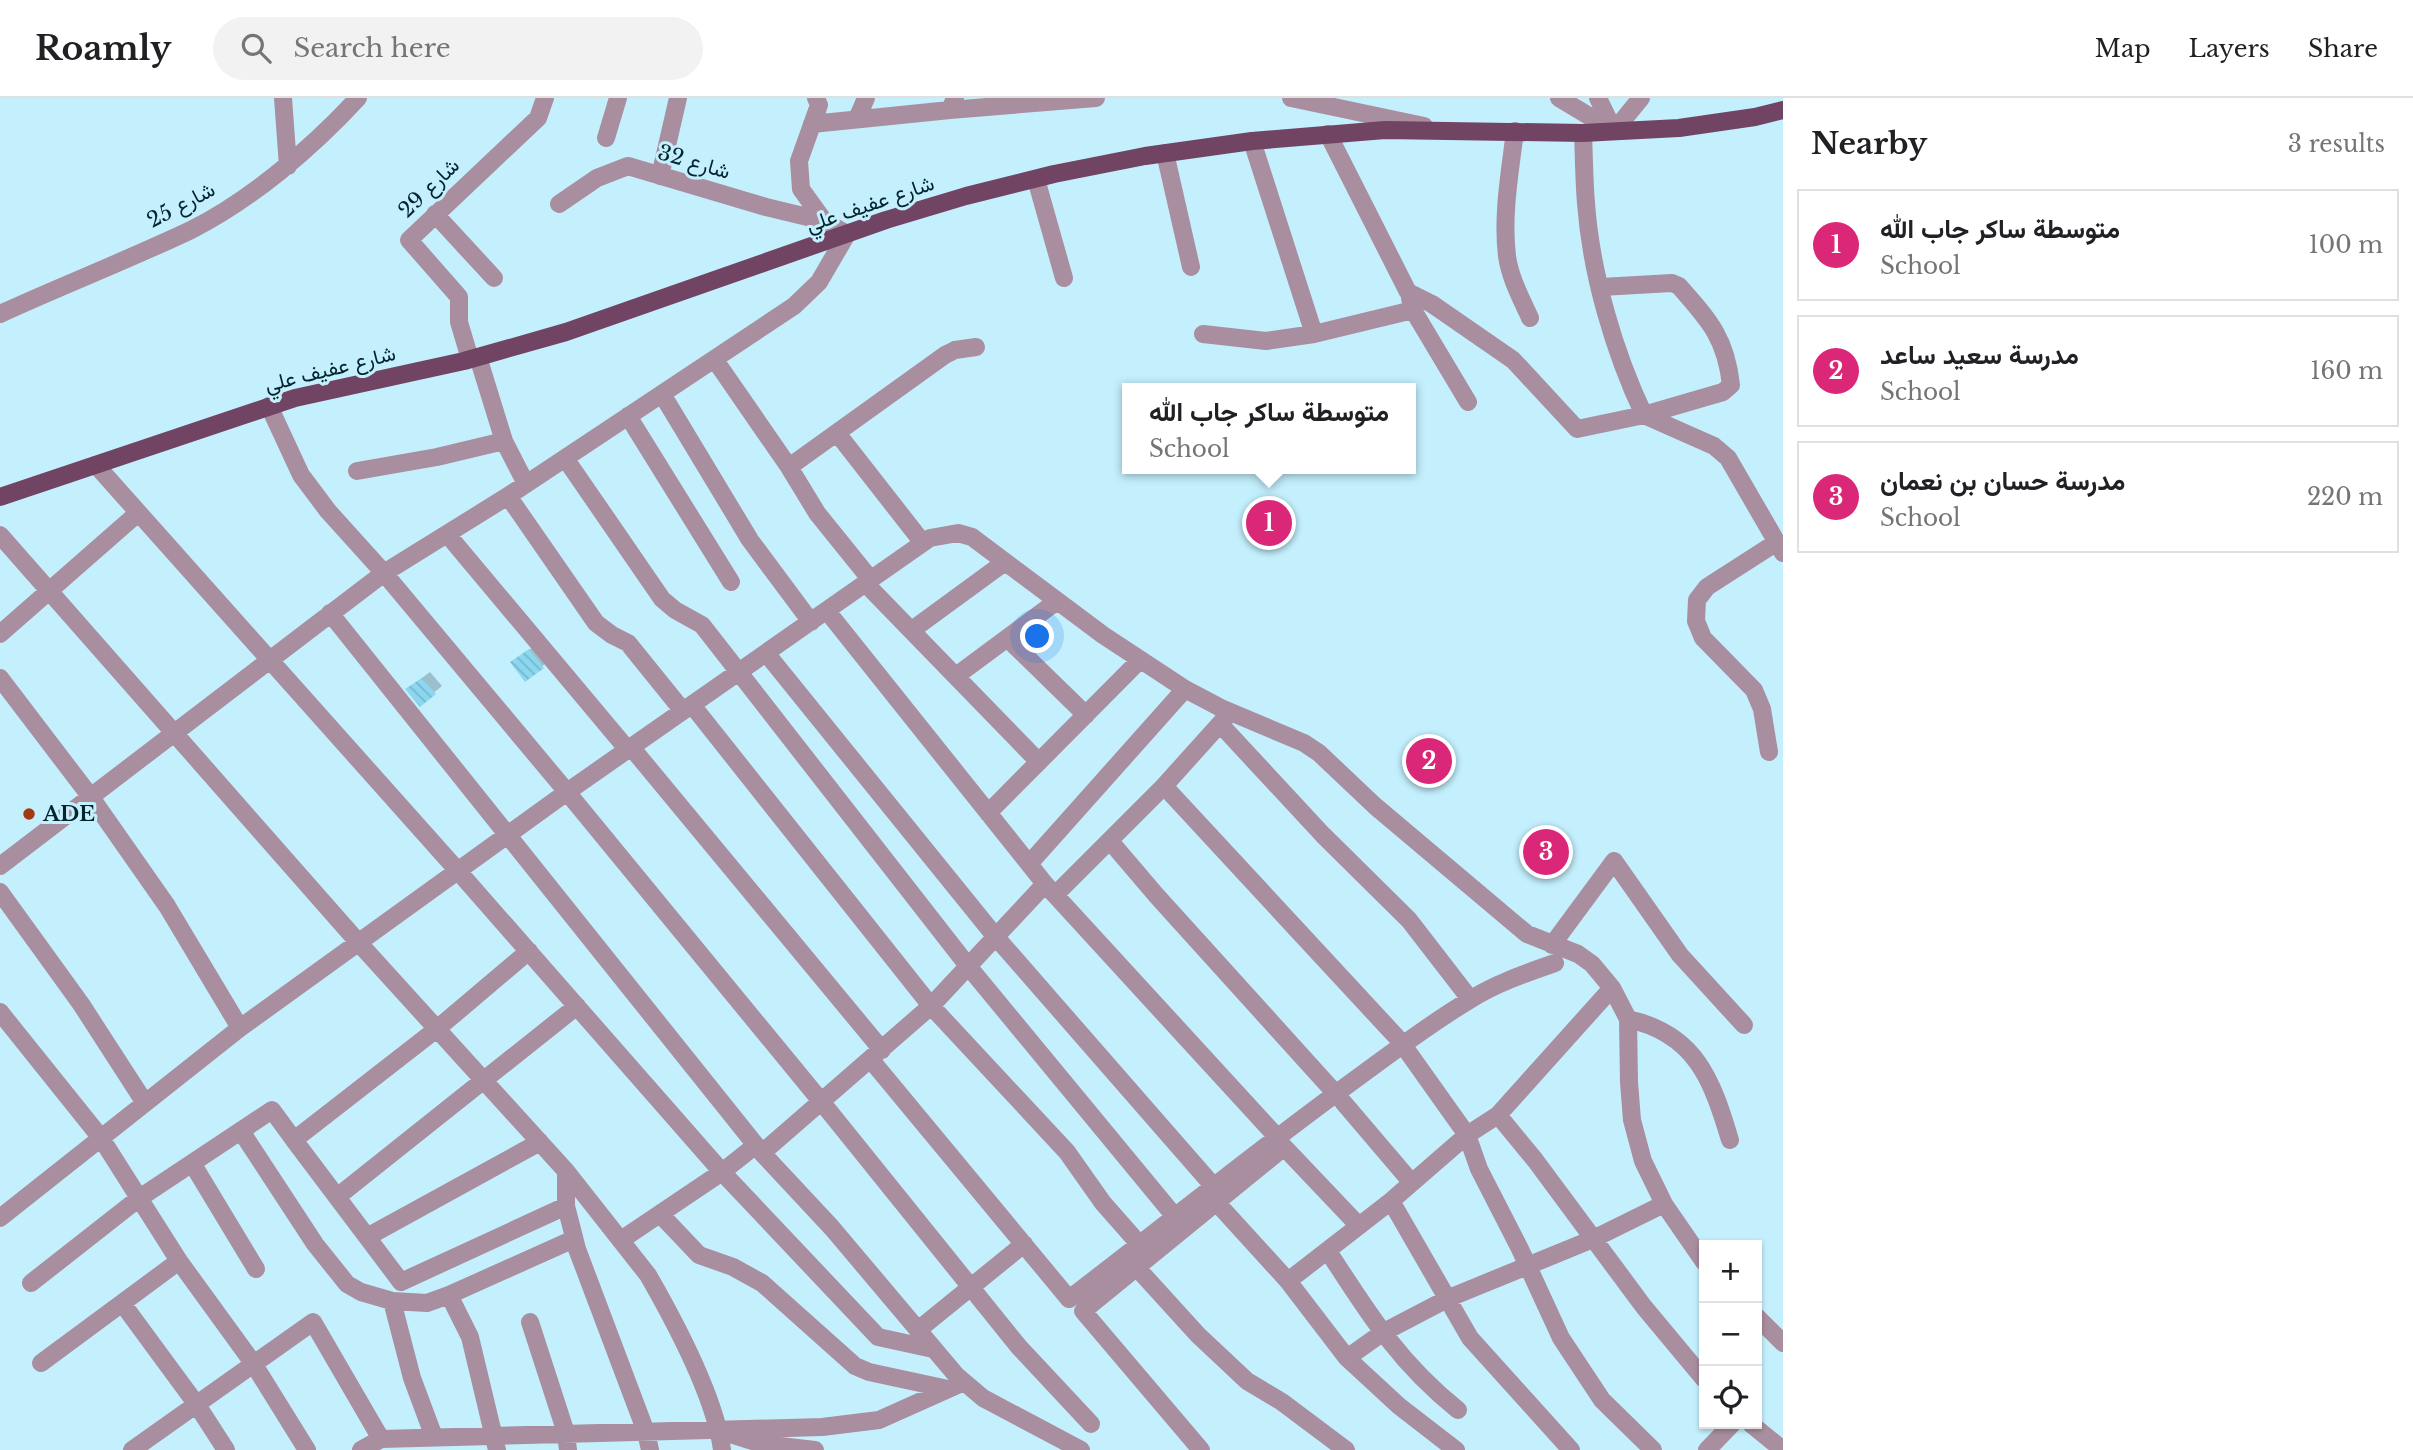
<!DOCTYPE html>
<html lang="en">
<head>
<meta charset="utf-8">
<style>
	body { margin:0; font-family:"Libre Baskerville",Vazirmatn,serif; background:#f2f2f2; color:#202124 }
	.controls { position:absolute; right:21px; bottom:21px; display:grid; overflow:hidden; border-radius:0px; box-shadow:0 2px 5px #0004 }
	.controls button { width:63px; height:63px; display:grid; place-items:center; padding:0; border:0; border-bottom:2px solid #e0e0e0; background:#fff; color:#202124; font:35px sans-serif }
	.you { position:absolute; left:1038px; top:539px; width:24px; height:24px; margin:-18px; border:5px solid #fff; border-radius:50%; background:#1a73e8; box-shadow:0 0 0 10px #1a73e833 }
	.badge { display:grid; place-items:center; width:46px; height:46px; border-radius:50%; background:#db2777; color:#fff; font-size:23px; font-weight:700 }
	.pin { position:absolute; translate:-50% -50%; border:4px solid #fff; box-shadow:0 2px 7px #0006 }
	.popup { position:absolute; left:1122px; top:285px; width:294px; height:91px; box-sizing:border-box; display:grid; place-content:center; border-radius:0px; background:#fff; filter:drop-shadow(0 2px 5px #0005); font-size:23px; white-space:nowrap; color:#757577 }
	.popup b { font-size:26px; color:#202124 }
	.popup::after { content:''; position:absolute; left:50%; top:100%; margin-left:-14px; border:14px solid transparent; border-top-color:#fff }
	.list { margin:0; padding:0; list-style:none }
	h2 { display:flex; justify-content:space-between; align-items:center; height:91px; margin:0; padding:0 28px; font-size:30px }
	h2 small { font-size:23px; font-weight:400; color:#757577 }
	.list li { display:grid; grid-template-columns:46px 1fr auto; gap:21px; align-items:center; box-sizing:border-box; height:112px; margin:0 14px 14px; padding:0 14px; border:2px solid #e0e0e0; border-radius:0px }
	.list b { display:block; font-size:26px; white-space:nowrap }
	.list p { margin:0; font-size:23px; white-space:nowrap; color:#757577 }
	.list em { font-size:23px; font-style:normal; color:#757577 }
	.icon { flex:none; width:38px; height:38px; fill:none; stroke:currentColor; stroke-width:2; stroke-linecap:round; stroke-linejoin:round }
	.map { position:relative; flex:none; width:1783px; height:1352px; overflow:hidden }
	header { display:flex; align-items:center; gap:42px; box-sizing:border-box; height:98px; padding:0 35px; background:#fff; border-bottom:2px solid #e0e0e0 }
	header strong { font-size:33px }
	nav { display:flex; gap:38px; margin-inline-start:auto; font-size:24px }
	.search { width:490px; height:63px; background:#f2f2f2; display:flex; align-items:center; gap:18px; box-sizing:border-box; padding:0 24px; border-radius:38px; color:#757577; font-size:26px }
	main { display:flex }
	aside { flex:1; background:#fff }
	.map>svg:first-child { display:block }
	.shadow { fill:#0003 }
	.building { fill:url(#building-back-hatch) }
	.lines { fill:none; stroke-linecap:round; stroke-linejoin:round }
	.minor { stroke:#a98e9f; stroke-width:18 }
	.major { stroke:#724463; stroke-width:18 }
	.poi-dot { fill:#a03b11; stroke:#c4f0fe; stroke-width:2.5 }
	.labels { text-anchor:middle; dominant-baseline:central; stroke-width:6; stroke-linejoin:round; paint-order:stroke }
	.street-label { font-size:21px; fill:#03242d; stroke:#c4f0fe }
	.poi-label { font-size:21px; font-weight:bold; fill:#03242d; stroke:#c4f0fe; text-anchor:start }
</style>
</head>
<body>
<header>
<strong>Roamly</strong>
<div class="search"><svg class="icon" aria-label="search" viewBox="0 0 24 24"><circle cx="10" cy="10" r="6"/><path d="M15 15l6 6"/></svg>Search here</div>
<nav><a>Map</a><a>Layers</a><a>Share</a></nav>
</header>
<main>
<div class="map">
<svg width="1783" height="1352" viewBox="0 0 1783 1352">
	<defs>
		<pattern id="building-back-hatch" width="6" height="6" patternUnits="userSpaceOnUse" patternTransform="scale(1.75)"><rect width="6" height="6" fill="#8bd7ef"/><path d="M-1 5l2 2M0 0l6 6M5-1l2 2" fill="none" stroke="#76b8cd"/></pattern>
	</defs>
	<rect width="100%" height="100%" fill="#c4f0fe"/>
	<path class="shadow" d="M 537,546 L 550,562 L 526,581 L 513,564 Z
		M 430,574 L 442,588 L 420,606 L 407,591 Z"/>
	<path class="building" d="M 529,551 L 544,570 L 525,584 L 510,564 Z
		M 422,580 L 436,596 L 420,609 L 405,591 Z"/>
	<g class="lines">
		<path class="minor" d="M 283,0 L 288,68
			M 1291,0 L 1424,28
			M 1559,0 L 1614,33
			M 1598,0 L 1614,33
			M 950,12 L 1096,0
			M 857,21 L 866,0
			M 812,26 L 950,12 L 955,0
			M 1515,33 C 1510,74 1502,117 1507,158 C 1510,180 1521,200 1530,220
			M 1614,33 L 1641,0
			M 1583,35 C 1584,58 1584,82 1586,105 C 1591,175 1614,254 1644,317 L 1714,348 L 1728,360 L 1783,455
			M 1328,36 L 1408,194 L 1432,206 L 1513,262 L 1577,331 L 1644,317 L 1723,294 L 1731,287 C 1726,240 1709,222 1679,188 L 1672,185 L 1601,189
			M 606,40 L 618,0
			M 1252,43 L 1314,236
			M 1165,55 L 1191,169
			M 660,78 L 678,0
			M 1036,81 L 1064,180
			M 559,106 L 597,80 L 628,68 L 766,109 L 824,123
			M 435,116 L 494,180
			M 1410,200 L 1413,212 L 1468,304
			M 0,216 C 63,187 128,162 191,132 C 251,102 313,49 358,0
			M 1203,236 L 1266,243 L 1314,236 L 1413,212
			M 478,259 L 504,343 L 526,386
			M 470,261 L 459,224 L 459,199 L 409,142 L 538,20 L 545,0
			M 715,262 L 789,369 L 817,415 L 871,482
			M 662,296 L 750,442 L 811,524
			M 269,308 L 301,377 L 328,413 L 384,475 L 567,694 L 820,1002 L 1019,1249 L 1091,1326
			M 628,318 L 731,484
			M 837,335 L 923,445
			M 565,360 L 662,501 L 675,512 L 702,527 L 968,868 L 1176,1120
			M 96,367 L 458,773 L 722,1074 L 878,1239 L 933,1251
			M 789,369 L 945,257 L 955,252 L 976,249
			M 357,373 L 437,359 L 504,343
			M 508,398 L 596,525 L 612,537 L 628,545 L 683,613
			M 447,436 L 628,652
			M 0,437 L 358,844 L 566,1073 L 648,1177 C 675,1224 715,1299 722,1352
			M 866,486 L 1039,664
			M 827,513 L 1045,786 L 1277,1039
			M 330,515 L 762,1055 L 832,1130 L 956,1277 L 983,1300 L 1081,1352
			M 912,532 L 1005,464
			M 0,536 L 138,415
			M 1007,540 L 1086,617
			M 766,555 L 995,838 L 1215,1090
			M 956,578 L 1057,503
			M 0,580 L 90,698 L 167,808 L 240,930
			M 692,607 L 931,908 L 1067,1054 L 1103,1105 L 1140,1147
			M 1220,626 L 1323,737 L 1409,822 L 1470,901
			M 631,649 L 882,952
			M 1769,654 L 1762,611 L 1754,592 L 1703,540 L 1696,523 L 1697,502 L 1707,489 L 1777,444
			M 1164,688 L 1403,946
			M 988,715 L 1140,562
			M 1110,743 L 1156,797 L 1336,996
			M 1029,766 L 1185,591
			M 0,768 L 384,475 L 508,398 L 794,208 L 819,184 L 847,136 L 824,123 L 801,91 L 799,63 L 819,7 L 816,0
			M 0,794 L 81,906 L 145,1005
			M 1055,797 L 1164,688 L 1227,618
			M 1552,847 L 1614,763 L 1680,857 L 1744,927
			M 529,853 L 438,930 L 294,1042 L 401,1184 L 566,1108
			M 0,914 L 101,1040 L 179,1163 L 253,1265 L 307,1352
			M 1628,921 C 1696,936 1712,982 1730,1042
			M 1408,954 L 1467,1037 L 1479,1071 L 1520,1151 L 1561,1240 L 1602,1302 L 1653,1352
			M 871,962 L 1069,1201 C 1159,1132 1247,1061 1338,994 C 1381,963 1423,930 1468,903 C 1494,886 1526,875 1555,865
			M 1343,1004 L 1412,1085
			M 1498,1017 L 1535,1062 L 1644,1209 L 1704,1281
			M 241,1033 L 315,1146 L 347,1186 L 361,1194 L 392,1203 L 427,1205 L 449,1197 L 574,1141
			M 1284,1049 L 1359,1128
			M 762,1055 L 931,908 L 1045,786
			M 192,1065 L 256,1171
			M 566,1073 L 566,1108 L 577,1151 L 646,1334 L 650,1352
			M 337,1099 L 577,908
			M 1391,1103 L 1470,1240 L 1571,1352
			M 1217,1105 L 1288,1183 L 1347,1260 L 1399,1308 L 1456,1352
			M 660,1116 L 699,1157 L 733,1169 L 762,1185 L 855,1268 L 869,1274 L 948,1291
			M 0,1120 L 240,930 L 567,694 L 930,440 L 958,435 L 972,439 L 1103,537 L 1185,591 L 1221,610 L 1304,645 L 1319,655 L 1375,708 L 1527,836 L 1578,856 L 1592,866 L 1612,890 L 1628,921 L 1629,984 L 1632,1022 L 1643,1063 L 1664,1106 L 1704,1164
			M 367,1139 L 540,1044
			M 621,1142 L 722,1074 L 756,1047
			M 1328,1153 C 1368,1215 1399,1265 1458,1312
			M 1137,1170 L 1198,1237 L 1247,1283 L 1282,1304 L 1346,1352
			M 1288,1183 L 1391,1103 L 1467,1037 L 1498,1017 L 1612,890
			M 31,1185 L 138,1101 L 272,1012 L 294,1042
			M 449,1197 L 470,1239 L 497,1352
			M 392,1203 L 412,1280 L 434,1339
			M 122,1205 L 197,1307 L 226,1352
			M 1757,1219 L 1783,1245
			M 530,1224 L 566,1335 L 568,1352
			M 918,1232 L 1024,1146
			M 1347,1260 L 1382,1235 L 1449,1200 L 1593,1141 L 1664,1106
			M 41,1265 L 179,1163
			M 1751,1326 L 1783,1352
			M 733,1337 L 762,1346 L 815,1352
			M 132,1352 L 313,1224 L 381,1341
			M 361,1352 L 381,1341 L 822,1329 L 879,1322 L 964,1284
			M 1201,1352 L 1083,1213 L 1283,1050
			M 1707,1352 L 1732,1326"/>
		<path class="major" d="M 0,399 L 295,300 L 464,263 L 566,234 L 886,122 L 966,98 L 1054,76 L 1145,58 L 1252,43 L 1385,32 L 1583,35 L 1679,30 L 1755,19 L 1783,12"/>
	</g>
	<circle class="poi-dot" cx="29" cy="716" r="7"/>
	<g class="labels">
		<g class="street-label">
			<text transform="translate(694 64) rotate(16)">شارع 32</text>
			<text transform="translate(429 90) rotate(-44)">شارع 29</text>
			<text transform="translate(870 106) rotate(-19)">شارع عفيف علي</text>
			<text transform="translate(181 107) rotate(-28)">شارع 25</text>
			<text transform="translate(330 271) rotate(-14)">شارع عفيف علي</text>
		</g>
		<g class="poi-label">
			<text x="43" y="716">ADE</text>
		</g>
	</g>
</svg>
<div class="controls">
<button>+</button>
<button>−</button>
<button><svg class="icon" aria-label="locate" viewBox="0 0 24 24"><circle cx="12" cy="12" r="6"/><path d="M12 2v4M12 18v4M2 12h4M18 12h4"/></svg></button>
</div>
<div class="you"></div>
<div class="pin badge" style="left:1269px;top:425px">1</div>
<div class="popup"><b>متوسطة ساكر جاب الله</b>School</div>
<div class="pin badge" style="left:1429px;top:663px">2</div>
<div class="pin badge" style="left:1546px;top:754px">3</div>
</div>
<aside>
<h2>Nearby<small>3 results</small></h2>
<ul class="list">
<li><span class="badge">1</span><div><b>متوسطة ساكر جاب الله</b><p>School</p></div><em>100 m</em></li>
<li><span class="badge">2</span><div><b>مدرسة سعيد ساعد</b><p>School</p></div><em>160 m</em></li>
<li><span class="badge">3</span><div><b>مدرسة حسان بن نعمان</b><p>School</p></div><em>220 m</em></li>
</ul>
</aside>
</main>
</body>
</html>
